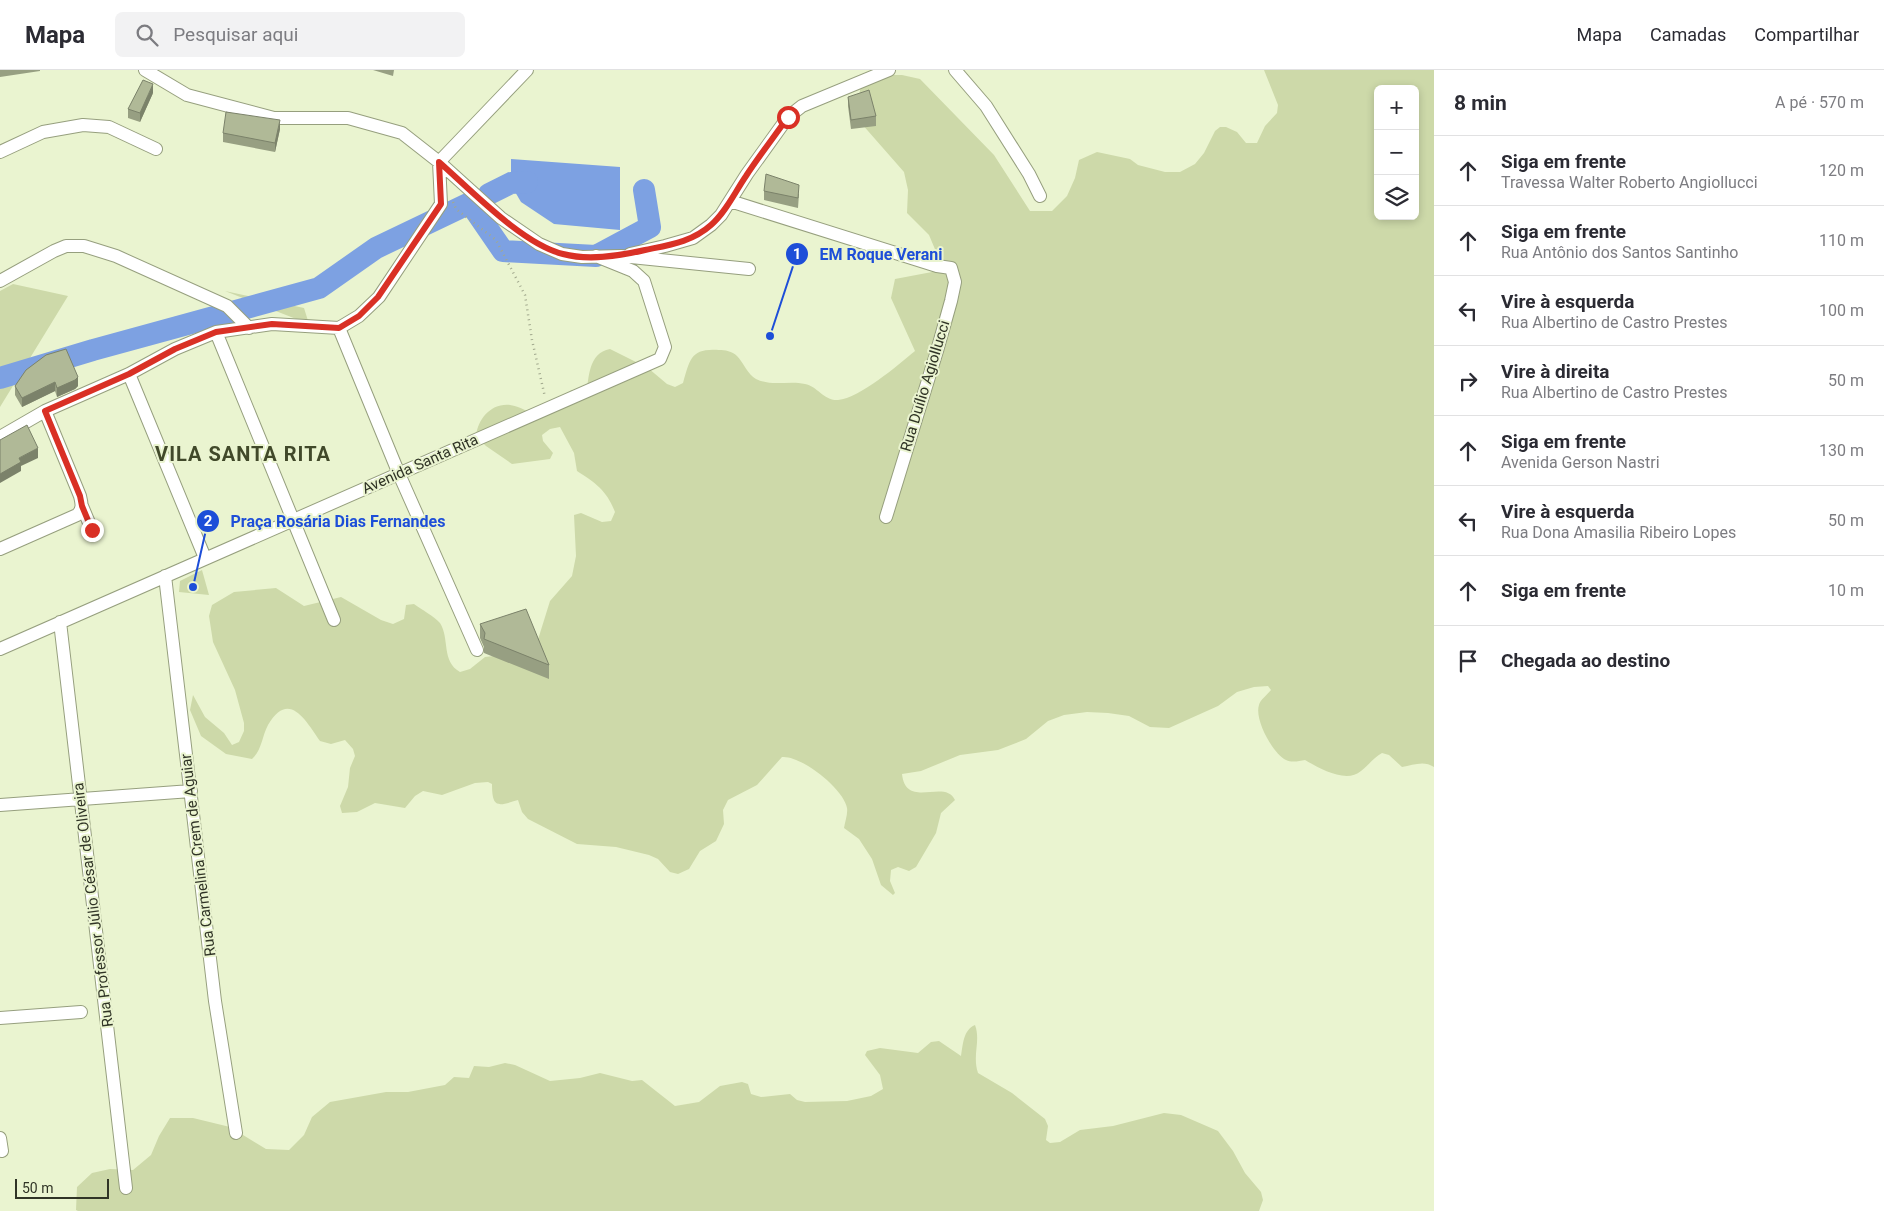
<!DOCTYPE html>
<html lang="pt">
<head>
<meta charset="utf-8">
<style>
	body { margin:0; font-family:Roboto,sans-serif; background:#f2f2f3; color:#2b2b33 }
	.controls { position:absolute; right:15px; top:15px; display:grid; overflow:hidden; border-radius:8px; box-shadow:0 2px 8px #0003 }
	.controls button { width:45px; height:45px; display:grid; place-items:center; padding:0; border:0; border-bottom:1px solid #e1e1e2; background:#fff; color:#2b2b33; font:25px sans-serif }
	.scale { position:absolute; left:15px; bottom:12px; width:94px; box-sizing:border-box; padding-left:5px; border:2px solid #303426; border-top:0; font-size:14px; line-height:18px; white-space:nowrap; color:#303426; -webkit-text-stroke:4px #eaf4d0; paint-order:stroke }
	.stop { position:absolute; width:15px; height:15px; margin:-11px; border:4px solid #d93025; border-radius:50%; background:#fff }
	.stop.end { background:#d93025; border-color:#fff; box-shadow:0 1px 5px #0008 }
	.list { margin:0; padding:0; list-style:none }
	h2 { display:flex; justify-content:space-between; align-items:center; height:65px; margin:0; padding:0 20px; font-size:21px }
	h2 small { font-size:16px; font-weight:400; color:#7c7c81 }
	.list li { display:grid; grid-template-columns:32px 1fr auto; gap:15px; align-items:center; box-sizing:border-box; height:70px; padding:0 20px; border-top:1px solid #e1e1e2 }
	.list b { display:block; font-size:19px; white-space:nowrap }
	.list p { margin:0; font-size:16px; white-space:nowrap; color:#7c7c81 }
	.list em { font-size:16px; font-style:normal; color:#7c7c81 }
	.icon { flex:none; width:28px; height:28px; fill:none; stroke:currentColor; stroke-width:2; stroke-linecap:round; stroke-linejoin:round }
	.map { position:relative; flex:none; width:1434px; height:1141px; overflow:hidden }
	header { display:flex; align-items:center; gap:30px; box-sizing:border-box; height:70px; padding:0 25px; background:#fff; border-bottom:1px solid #e1e1e2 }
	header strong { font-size:24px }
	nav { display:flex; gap:28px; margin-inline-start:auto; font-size:18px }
	.search { width:350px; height:45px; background:#f2f2f3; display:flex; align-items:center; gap:12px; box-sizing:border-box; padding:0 18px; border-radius:8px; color:#7c7c81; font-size:19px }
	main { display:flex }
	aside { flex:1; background:#fff }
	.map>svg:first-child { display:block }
	.green { fill:#cdd9a9; fill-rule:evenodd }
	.water { fill:#7da1e2 }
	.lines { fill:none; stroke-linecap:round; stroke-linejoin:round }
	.river { stroke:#7da1e2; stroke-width:22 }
	.street-casing { stroke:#969f7e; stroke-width:14 }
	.path { stroke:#a2a98e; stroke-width:2.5; stroke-dasharray:1 4; stroke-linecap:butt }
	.street { stroke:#fff; stroke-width:12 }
	.wall { fill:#979f82 }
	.shaded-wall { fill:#7b826a }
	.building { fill:#b0b997; stroke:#7b826a }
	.route { stroke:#d93025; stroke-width:6 }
	.labels { text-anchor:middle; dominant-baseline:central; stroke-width:4; stroke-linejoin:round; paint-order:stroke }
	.street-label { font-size:15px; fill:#303426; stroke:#eaf4d0 }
	.district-label { font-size:20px; font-weight:bold; letter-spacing:1px; fill:#41492a; stroke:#eaf4d0 }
	.leader { fill:none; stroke:#1d4ed8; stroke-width:2 }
	.callout-dot { fill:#1d4ed8; stroke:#eaf4d0; stroke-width:2 }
	.mark-label { font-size:15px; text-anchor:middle; font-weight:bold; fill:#fff }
	.callout-label { font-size:16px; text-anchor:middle; font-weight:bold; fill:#1d4ed8; stroke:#eaf4d0; stroke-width:4; stroke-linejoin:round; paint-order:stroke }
</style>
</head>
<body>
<header>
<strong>Mapa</strong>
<div class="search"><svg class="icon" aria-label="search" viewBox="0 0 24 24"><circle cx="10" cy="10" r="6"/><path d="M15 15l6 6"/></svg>Pesquisar aqui</div>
<nav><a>Mapa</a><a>Camadas</a><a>Compartilhar</a></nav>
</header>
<main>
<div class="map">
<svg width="1434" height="1141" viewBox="0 0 1434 1141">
	<rect width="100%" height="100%" fill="#eaf4d0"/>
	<path class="green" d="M 1264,0 L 1434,0 L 1434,697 C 1424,690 1413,695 1402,697 L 1389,685 L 1382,683 C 1373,688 1369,695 1361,701 C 1346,714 1319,698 1305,690 C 1299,691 1292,693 1286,690 C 1273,684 1254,649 1259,635 C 1260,630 1268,624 1271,620 L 1268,616 L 1254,617 L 1237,622 L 1218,636 L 1169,658 L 1150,657 L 1129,646 L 1108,643 L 1087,642 L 1064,645 L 1048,651 L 1026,669 L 998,680 L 960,685 L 921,701 L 902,704 C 906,740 945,708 955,730 L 941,743 L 936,763 L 916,797 L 909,801 L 898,797 L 891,800 L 890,811 L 895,823 L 893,825 L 881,815 L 872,789 L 859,769 L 844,758 C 845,752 848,744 847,738 C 844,719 801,685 782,687 L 757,715 L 728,730 L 723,740 L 724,754 L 716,771 L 700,781 L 689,799 L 678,804 L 670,802 L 658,789 L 649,785 L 616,777 L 577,774 L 528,749 L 522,742 L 518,730 C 498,736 492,739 492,714 L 488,712 L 475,713 L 442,725 L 423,721 L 415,726 L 405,738 L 375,733 L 357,742 L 342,743 L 340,736 L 348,717 L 350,698 L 355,686 L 353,679 L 345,670 L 331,674 L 320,671 C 306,651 289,619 268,655 C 262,666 262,680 252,689 L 226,684 L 201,666 L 190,640 L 193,625 L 205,647 L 224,663 L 232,675 L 239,672 L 244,661 L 244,653 L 235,620 L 213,572 L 209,546 L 212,535 L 234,522 L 276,518 L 304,536 L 341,527 L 381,550 L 393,554 L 404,549 L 406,535 L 414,534 C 422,540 434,546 440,553 C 450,569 441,591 460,602 L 470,599 L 485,587 L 520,583 L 536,576 L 550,531 L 572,506 L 576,486 L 574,445 L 581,443 L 602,452 L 611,451 L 615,442 C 607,421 596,413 577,401 L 574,383 L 560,357 L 550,359 L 542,365 L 543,371 L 553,383 L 550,389 L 512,394 L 486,376 L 476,366 C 478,349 491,333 510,335 C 520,336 528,343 537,344 C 544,346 553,341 560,339 L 571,320 L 586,326 C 589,308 588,283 610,279 L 648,298 L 667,314 L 675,317 L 683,313 C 690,289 691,278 719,280 C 725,280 732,281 737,286 C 743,292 748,305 756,309 C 772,317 789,310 805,314 C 817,316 824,331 838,330 C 860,328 898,295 915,281 L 891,228 L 895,209 L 932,202 L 937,184 L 929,165 L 907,143 L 908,120 L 904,102 L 861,53 L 857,34 L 861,16 L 880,5 L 902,5 L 920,9 L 994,85 L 1030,141 L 1052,141 L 1067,126 L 1075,108 L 1079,90 L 1097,82 L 1130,89 L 1138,95 L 1165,102 L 1180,102 L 1195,94 L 1204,83 L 1215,61 L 1220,57 L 1226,57 L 1237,62 L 1246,73 L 1257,73 L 1265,56 L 1277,43 L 1278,35 ZM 1378,19 L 1415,19 L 1415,146 L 1378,146 Z
		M 13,214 L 68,226 L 0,337 L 0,221 Z
		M 225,221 L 304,238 L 309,254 Z
		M 202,500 L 209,525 L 179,522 L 180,511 Z
		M 975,955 C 981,971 972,985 978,1003 L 1012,1023 L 1045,1049 L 1048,1056 L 1046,1070 L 1050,1073 L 1060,1072 L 1080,1060 L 1113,1056 L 1164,1043 L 1181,1045 L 1218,1061 L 1233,1081 L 1245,1103 L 1261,1122 L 1263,1130 L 1259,1141 L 78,1141 L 76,1140 L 77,1117 L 92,1103 L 110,1099 L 133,1100 L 151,1085 L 159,1066 L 170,1048 L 193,1048 L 230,1057 L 266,1079 L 289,1080 L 304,1065 L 312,1047 L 330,1032 L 386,1022 L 408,1022 L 445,1015 L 454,1007 L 469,1008 L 474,996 L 489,997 L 505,993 L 515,995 L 550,1011 L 580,1008 L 600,1003 L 632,1011 L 642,1010 L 675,1036 L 699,1032 L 720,1016 L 742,1012 L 748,1014 L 751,1024 L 761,1027 L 790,1024 L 797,1030 L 805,1032 L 847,1031 L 871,1026 L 883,1019 L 880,1005 L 865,985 L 867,981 L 880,978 L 918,983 L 931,972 L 939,971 L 961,986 C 963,975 963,960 975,955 Z"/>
	<path class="water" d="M 511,89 L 620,97 L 620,160 L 554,154 L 521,132 L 511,115 Z"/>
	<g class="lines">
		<path class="river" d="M 489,124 L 511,113 L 527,112
			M 0,308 L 93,280 L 319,218 L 376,178 L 470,133 L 503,181 L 596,186 L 650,157 L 644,120"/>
		<defs>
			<path id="street" d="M 145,0 L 187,25 L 274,48 L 348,48 L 402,63 L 439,92 L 501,148 L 539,174 L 562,184 L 582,187 L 621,186 L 749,199
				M 955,0 L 986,36 L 1029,104 L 1040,126
				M 0,82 L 43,62 L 83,55 L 109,57 L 156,79
				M 730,131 L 937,196 L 951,198 L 955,212 L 951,231 L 937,281 L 886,447
				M 630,184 L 665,176 L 693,168 L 711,155 L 721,145 L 747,104 L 788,47 L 802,36 L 889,0
				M 0,211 L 54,181 L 66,176 L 84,176 L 116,186 L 227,236 L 249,258
				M 339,258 L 399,404 L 477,580
				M 216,262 L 334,550
				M 129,304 L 205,488
				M 0,367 L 45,341 L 129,304 L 175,279 L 216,262 L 272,254 L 339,258 L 359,246 L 379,227 L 441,134 L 439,92 L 527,0
				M 82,436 L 92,460
				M 0,479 L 77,445 C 83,439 82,434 80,426 L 45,341
				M 165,506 L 215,931 L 236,1063
				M 60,552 L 126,1118
				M 0,579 L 660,289 L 665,277 L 644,211 L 633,201 L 596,186
				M 0,735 L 191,721
				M 0,948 L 81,942
				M 0,1068 L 2,1081"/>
		</defs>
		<use href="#street" class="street-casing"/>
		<path class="path" d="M 453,132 L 456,139 L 496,170 L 525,225 L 532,270 L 545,327"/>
		<use href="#street" class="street"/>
	</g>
	<path class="wall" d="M 0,0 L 40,0 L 40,1 L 0,7 Z
		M 373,0 L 394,0 L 393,6 Z
		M 153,23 L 140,52 L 128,48 L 128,39 Z
		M 848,27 L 876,46 L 876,56 L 851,59 L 848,36 Z
		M 280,59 L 275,82 L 223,72 L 223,63 Z
		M 764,121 L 799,124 L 798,138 L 764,130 Z
		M 46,285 L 78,316 L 75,319 L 57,327 L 55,321 L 22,337 L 15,325 L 15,316 Z
		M 480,554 L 549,595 L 549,609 L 484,583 L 484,577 L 480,568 Z"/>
	<path class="shaded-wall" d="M 153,14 L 153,23 L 140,52 L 140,43 Z
		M 280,50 L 280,59 L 275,82 L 275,73 Z
		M 78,307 L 78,316 L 75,319 L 57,327 L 57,318 Z
		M 55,312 L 55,321 L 22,337 L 22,328 Z
		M 38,378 L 38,388 L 21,396 L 21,401 L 0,413 L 0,404 L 19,388 Z"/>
	<path class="building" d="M 143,10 L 153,14 L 140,43 L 128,39 Z
		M 869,20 L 876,46 L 851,50 L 848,27 Z
		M 226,42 L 280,50 L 275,73 L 223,63 Z
		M 766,104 L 799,115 L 798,128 L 764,121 Z
		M 66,279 L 78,307 L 75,310 L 57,318 L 55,312 L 22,328 L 15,316 L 26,300 L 46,285 Z
		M 27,355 L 38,378 L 19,388 L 21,392 L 0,404 L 0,370 Z
		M 526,539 L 549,595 L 484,569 L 485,563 L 480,554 Z"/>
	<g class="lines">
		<path class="route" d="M 92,460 L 82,436 L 80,426 L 45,341 L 129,304 L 175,279 L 216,262 L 272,254 L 339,258 L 359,246 L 378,227 L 441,134 L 439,92 C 471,120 522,174 563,184 C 589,191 619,186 645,180 C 669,175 692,172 711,155 C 726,142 735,122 746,106 C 759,86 774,67 788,47"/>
	</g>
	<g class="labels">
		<g class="street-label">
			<text transform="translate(925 316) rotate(-73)">Rua Duílio Agiollucci</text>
			<text transform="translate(420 394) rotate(-24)">Avenida Santa Rita</text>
			<text transform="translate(198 785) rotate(-97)">Rua Carmelina Crem de Aguiar</text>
			<text transform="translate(93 835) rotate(-97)">Rua Professor Júlio César de Oliveira</text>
		</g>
		<g class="district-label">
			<text x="243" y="384">VILA SANTA RITA</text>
		</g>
	</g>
	<path class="leader" d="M770 266L797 184M193 517L208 451"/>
	<g class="callout-dot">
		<circle cx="770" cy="266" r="5"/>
		<circle cx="193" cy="517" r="5"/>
		<circle cx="797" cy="184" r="12"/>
		<circle cx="208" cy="451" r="12"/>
	</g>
	<g class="mark-label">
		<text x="797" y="189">1</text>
		<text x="208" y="456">2</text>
	</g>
	<g class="callout-label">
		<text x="881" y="190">EM Roque Verani</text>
		<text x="338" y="457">Praça Rosária Dias Fernandes</text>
	</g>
</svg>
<div class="controls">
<button>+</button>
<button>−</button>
<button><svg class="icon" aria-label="layers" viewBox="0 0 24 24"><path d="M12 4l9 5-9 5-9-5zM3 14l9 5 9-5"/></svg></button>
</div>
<div class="scale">50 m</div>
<div class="stop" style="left:788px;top:47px"></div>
<div class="stop end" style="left:92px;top:460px"></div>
</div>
<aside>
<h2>8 min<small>A pé · 570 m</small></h2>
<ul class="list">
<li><svg class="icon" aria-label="ahead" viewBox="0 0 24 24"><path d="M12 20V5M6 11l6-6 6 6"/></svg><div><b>Siga em frente</b><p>Travessa Walter Roberto Angiollucci</p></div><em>120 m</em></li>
<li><svg class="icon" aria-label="ahead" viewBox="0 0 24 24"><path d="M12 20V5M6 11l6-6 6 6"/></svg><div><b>Siga em frente</b><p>Rua Antônio dos Santos Santinho</p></div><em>110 m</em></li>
<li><svg class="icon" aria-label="left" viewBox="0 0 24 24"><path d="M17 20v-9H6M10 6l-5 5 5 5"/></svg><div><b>Vire à esquerda</b><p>Rua Albertino de Castro Prestes</p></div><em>100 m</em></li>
<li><svg class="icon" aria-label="right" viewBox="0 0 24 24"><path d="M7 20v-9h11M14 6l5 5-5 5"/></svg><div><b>Vire à direita</b><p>Rua Albertino de Castro Prestes</p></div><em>50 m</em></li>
<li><svg class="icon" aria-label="ahead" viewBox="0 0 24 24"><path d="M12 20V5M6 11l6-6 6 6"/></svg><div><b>Siga em frente</b><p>Avenida Gerson Nastri</p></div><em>130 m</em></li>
<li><svg class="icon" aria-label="left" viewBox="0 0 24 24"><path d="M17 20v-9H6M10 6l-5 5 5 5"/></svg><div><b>Vire à esquerda</b><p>Rua Dona Amasilia Ribeiro Lopes</p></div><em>50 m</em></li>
<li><svg class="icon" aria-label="ahead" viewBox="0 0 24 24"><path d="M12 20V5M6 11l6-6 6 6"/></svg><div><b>Siga em frente</b></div><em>10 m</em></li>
<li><svg class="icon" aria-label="arrive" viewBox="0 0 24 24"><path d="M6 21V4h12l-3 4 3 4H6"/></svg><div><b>Chegada ao destino</b></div></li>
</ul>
</aside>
</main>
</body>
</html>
